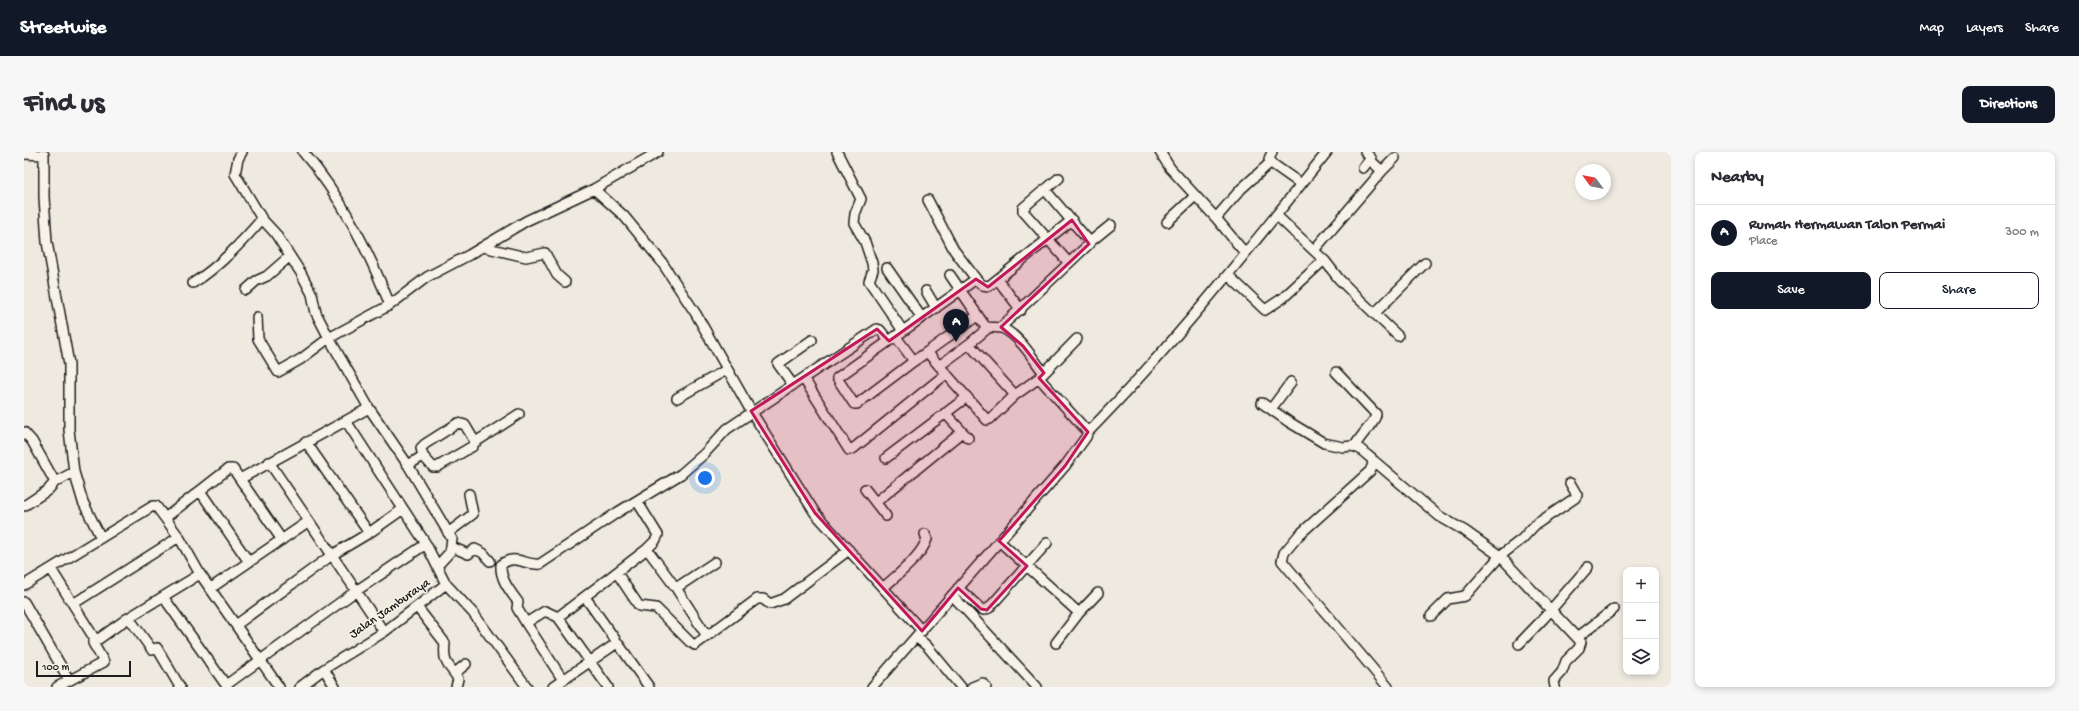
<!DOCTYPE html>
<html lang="en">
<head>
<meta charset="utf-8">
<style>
	body { margin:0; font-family:"Gochi Hand",sans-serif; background:#f7f7f7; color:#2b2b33 }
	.controls { position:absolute; right:12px; bottom:12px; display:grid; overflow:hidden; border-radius:8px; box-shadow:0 2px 6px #0003 }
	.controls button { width:36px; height:36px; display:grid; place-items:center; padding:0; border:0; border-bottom:1px solid #e1e1e2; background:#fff; color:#2b2b33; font:20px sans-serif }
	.compass { position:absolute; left:1551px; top:12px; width:36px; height:36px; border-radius:50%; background:#fff; box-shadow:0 2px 6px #0003; rotate:303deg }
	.scale { position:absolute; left:12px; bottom:10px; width:95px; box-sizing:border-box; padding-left:4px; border:2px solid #1c1c1c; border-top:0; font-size:11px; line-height:14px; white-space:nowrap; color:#1c1c1c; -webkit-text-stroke:3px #f7f3e8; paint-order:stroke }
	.you { position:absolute; left:681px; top:326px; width:14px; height:14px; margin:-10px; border:3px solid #fff; border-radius:50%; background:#1a73e8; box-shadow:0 0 0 6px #1a73e833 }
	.badge { display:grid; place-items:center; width:26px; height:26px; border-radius:50%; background:#111827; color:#fff; font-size:13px; font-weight:700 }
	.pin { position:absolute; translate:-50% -33px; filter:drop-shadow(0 1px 2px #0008) }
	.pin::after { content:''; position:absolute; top:21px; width:14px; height:12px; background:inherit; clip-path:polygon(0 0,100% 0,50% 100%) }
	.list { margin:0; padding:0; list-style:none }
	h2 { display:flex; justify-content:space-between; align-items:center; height:52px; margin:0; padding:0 16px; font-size:17px }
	h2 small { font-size:13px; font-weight:400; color:#7c7c81 }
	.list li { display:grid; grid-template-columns:26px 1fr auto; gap:12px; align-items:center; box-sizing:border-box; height:56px; padding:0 16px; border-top:1px solid #e1e1e2 }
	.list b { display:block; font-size:15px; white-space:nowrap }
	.list p { margin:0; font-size:13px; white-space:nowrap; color:#7c7c81 }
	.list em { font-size:13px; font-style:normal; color:#7c7c81 }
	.actions { display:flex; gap:8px; padding:12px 16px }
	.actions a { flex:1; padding:9px 0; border:1px solid #111827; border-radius:8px; text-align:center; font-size:14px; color:#111827 }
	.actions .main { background:#111827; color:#fff }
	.icon { flex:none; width:22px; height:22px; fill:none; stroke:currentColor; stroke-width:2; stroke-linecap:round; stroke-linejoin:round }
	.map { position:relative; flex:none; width:1647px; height:535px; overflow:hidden; border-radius:8px }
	header { display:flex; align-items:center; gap:24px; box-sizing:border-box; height:56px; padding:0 20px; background:#111827; color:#fff }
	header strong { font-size:19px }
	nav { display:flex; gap:22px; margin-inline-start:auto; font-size:14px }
	.intro { display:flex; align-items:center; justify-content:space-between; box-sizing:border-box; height:96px; padding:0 24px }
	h1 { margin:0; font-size:28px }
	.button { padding:10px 18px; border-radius:8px; background:#111827; color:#fff; font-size:14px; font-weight:700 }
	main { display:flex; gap:24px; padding:0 24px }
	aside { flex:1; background:#fff; border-radius:8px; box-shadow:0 2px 6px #0003 }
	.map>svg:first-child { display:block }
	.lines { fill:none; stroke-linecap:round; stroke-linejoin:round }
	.minor-casing { stroke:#1c1c1c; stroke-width:12 }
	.minor { stroke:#f7f3e8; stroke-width:9 }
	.marked { fill:#c2185b; fill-opacity:0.2; stroke:#c2185b; stroke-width:3; stroke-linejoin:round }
	.labels { text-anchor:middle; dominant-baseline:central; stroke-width:3; stroke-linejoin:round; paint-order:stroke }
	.street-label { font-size:13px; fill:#1c1c1c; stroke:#f7f3e8 }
</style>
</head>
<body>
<header>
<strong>Streetwise</strong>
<nav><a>Map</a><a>Layers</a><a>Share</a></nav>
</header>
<div class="intro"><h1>Find us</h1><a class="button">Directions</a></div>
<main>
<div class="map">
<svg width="1647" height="535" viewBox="0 0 1647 535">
	<rect width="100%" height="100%" fill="#eeeae0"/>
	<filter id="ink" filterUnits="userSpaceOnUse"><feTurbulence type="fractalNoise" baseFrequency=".025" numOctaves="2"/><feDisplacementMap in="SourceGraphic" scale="8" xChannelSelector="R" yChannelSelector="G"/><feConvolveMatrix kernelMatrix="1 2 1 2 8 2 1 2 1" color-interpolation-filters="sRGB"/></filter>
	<g filter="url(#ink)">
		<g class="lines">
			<defs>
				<path id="minor" d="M 279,0 C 318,45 344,98 366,153
					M 634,0 L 570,37 L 600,64 L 637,109 L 672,162 L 727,259 L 791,361 L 898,479
					M 813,0 L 837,47 L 831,62 L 830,71 L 841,90 L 848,111 L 849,118 L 845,129 L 879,179
					M 1136,0 L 1146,16 L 1192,66 L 1221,101
					M 1248,0 L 1245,7 L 1250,13 L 1277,32
					M 0,2 L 20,3 L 20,45 L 23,90 L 45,212 L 45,278 L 50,320 L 59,350 L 77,386
					M 1339,16 L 1347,6 L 1341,0
					M 1358,19 L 1371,6
					M 1021,38 L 1035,26
					M 904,48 L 930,98 L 952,127
					M 1252,63 L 1301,109 L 1315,127 L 1333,145 L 1374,184
					M 1192,66 L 1217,37 L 1247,10
					M 1143,70 L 1171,44
					M 1066,90 L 1087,73
					M 459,95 L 502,105 L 521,101 L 533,123 L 541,130
					M 1290,98 L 1358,19 L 1346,8
					M 863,116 L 898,166
					M 926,123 L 961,174 C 967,177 974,174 980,177 C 996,185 1009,207 1020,221
					M 1204,123 L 1241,158 L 1259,146 L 1300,108
					M 974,128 L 997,158
					M 169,131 C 195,115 218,90 238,67
					M 222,138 L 232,129 L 243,124 L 266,104
					M 902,139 L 912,156
					M 1350,162 L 1401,111
					M 233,165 L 234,187 L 254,220 L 277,207 L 305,186 L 366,153 L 403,125 L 445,103 L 502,69 L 570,37
					M 976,176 L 1064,93 L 1065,92 L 1065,89 L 1022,39 L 1019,39 L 999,56 L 999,59 L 1045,111
					M 872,185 L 890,209 L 903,200 L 963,268 L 966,267 L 991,243 L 1015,226
					M 865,189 L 813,226 L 830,252 L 833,252 L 890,209
					M 945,192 L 964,176
					M 903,200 L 953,164
					M 915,214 L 945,192 L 991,243
					M 1312,220 L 1352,262 C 1352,269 1335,285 1331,294
					M 780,227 L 825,298 L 830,296 L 922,222
					M 769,233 L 754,212 L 788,188
					M 653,246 L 702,218
					M 1238,251 L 1265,270 L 1300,291 L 1319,295 L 1328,294 L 1336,297 L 1415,364 L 1441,379 L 1476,404 L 1557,490 L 1555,496 L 1542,509 L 1538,520 L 1530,529 L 1531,535
					M 345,256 L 384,313 L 428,387 L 426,400 L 414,413
					M 1247,257 L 1267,230
					M 921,261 L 944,286
					M 0,280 L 8,289 L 31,330 L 24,338 L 0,354
					M 1064,280 C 1150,192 1226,96 1303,0
					M 282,290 L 345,381
					M 450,291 L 495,262
					M 1347,305 L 1349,312 L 1346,319 L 1275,383 L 1260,401 L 1258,409 L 1364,535
					M 862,306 L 943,245
					M 245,310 L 360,480
					M 384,313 L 399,304 L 397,296 L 401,292 L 434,271 L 441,273 L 450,288 L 449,294 L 413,315 L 409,315 L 399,304
					M 216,327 L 345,256 L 305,186 L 292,161 L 288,142 L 277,121 L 251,81 L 238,67 L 211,22 L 214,7 L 218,0
					M 31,330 L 50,320
					M 841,337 L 862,364
					M 176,339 L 225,410
					M 613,349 L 634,383 L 631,389 L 623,397 L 652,436 L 691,410
					M 852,350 L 938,280
					M 141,366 L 204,317 L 209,317 L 258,388
					M 424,381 L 449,362 L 445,342
					M 975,389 L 1055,461 L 1032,491
					M 402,392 L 422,432
					M 428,395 L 444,402 L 451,397 L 459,401 L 466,409
					M 27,417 L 72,489
					M 593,421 L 615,454 L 632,456 L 666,490 L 671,493 L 733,447 L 739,447 L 746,452 L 760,447 L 825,398
					M 0,433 L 129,354 L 132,354 L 155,385 L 176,422 L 255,535
					M 187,436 L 285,369
					M 652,436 L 683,484
					M 859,436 C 873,423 897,405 903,387 L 901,382
					M 934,436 L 957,457 L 960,458 L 965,456 L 1023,391
					M 928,443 L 1013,535
					M 561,445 L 625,535
					M 140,446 L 202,533 L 332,439 L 402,392 L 322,269
					M 0,450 L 45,528
					M 49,452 L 155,385
					M 393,455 L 421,491 C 419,514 424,510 434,527 L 432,535
					M 1055,461 L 1074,441
					M 1407,464 L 1424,447 L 1441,444 L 1476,404 L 1498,387 L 1511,373 L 1551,346 L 1553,343 L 1546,331
					M 534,465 L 623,397
					M 105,466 L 128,498 L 133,496 L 156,535
					M 502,471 L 539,528
					M 212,473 L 308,403 L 345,381 L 379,357
					M 892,485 L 903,494 L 937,535
					M 1554,485 L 1590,457
					M 1495,492 L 1519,467 L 1564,415
					M 300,517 L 311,535
					M 431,521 L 442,512
					M 33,535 L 80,510 L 69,491 L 104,466 L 176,422
					M 276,535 L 300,517 L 360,480 L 422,432 L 449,461 L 503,535
					M 529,535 L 593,491
					M 584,535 L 534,465 L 521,459 L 502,471 L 493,456 L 494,450 C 486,439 476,427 477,413 C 491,401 501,414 516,412 L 594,360 L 657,322 L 680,302 L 703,277 L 853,177 L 856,178 L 865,189 L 952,127 L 958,133 L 965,134 L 1048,68
					M 848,535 L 1041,314 L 1062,285 L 1064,280 L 1015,226 L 1053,187
					M 948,535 L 958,531 L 962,535"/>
			</defs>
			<use href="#minor" class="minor-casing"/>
			<use href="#minor" class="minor"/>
		</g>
	</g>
	<path class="marked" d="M 1048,68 L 1065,92 L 977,175 L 999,194 L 1020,221 L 1015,226 L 1064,280 L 1041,314 L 975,389 L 1003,414 L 963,458 L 957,457 L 934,436 L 898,479 L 791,361 L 727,259 L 853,177 L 865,189 L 952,127 L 964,135 Z"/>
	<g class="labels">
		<g class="street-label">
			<text transform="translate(366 457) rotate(-35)">Jalan Jamburaya</text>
		</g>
	</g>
</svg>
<div class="controls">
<button>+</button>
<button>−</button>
<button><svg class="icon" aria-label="layers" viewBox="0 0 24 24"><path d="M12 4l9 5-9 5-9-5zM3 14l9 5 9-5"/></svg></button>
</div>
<svg class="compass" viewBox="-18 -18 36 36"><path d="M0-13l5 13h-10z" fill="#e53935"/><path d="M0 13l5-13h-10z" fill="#7c7c81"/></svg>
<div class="scale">100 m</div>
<div class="you"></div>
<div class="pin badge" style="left:932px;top:190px">A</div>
</div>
<aside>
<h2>Nearby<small></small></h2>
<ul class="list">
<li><span class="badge">A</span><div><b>Rumah Hermawan Talon Permai</b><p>Place</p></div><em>300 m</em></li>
</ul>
<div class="actions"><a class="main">Save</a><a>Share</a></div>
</aside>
</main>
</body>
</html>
